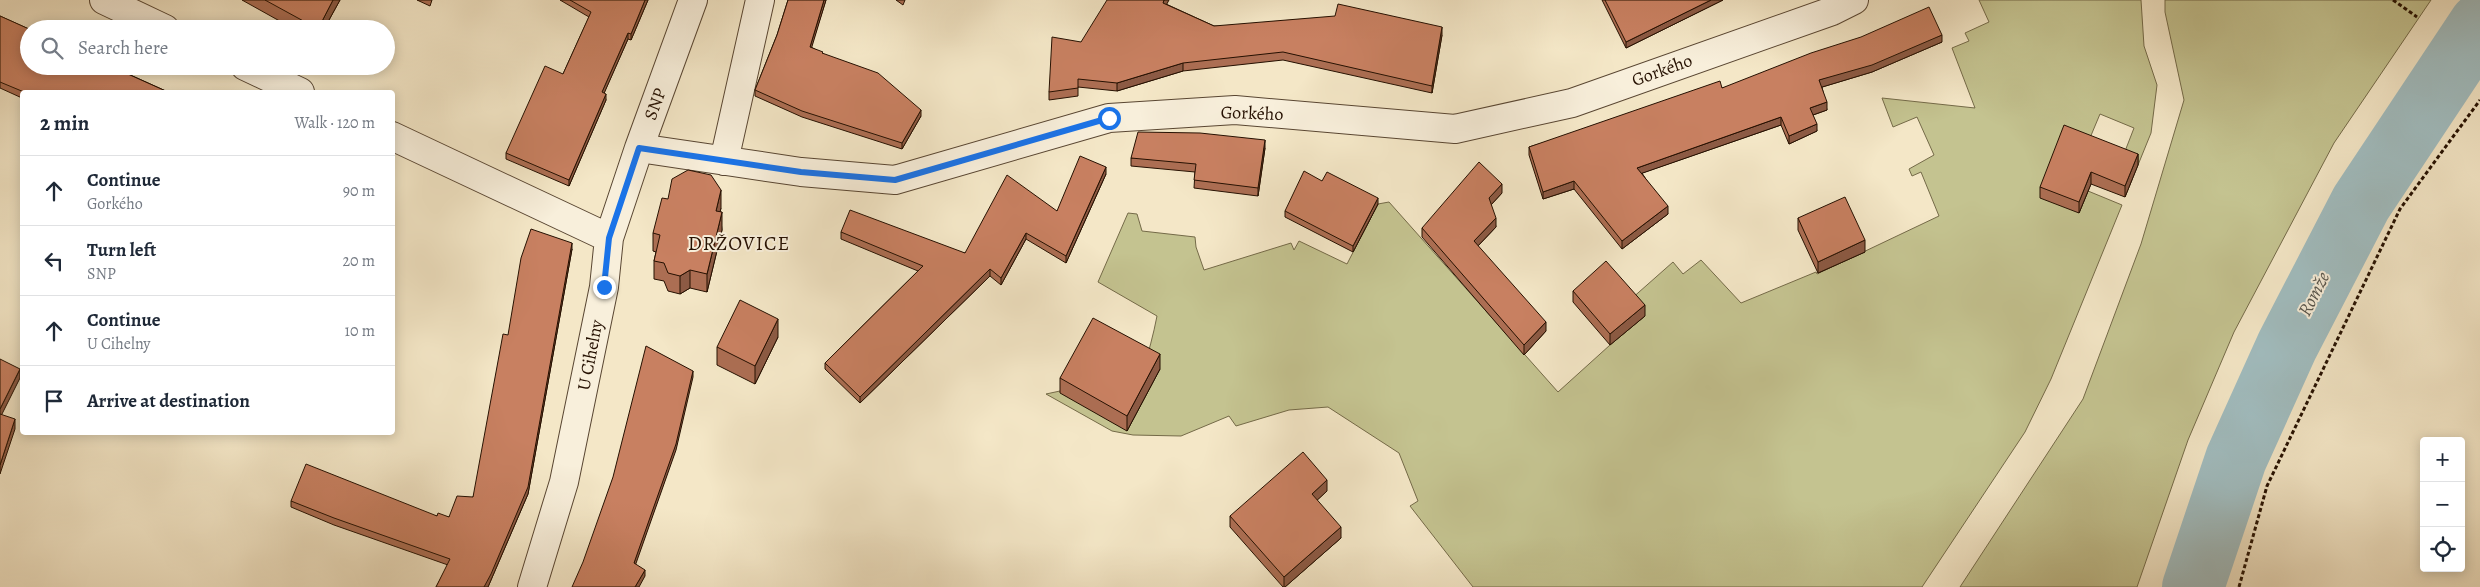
<!DOCTYPE html>
<html lang="en">
<head>
<meta charset="utf-8">
<style>
	body { margin:0; font-family:Alegreya,serif; background:#f6f6f7; color:#1f2937 }
	.controls { position:absolute; right:15px; bottom:15px; display:grid; overflow:hidden; border-radius:5px; box-shadow:0 2px 12px #0003 }
	.controls button { width:45px; height:45px; display:grid; place-items:center; padding:0; border:0; border-bottom:1px solid #e0e1e3; background:#fff; color:#1f2937; font:25px sans-serif }
	.stop { position:absolute; width:15px; height:15px; margin:-11px; border:4px solid #1a73e8; border-radius:50%; background:#fff }
	.stop.end { background:#1a73e8; border-color:#fff; box-shadow:0 1px 5px #0008 }
	.list { margin:0; padding:0; list-style:none }
	h2 { display:flex; justify-content:space-between; align-items:center; height:65px; margin:0; padding:0 20px; font-size:21px }
	h2 small { font-size:16px; font-weight:400; color:#747a83 }
	.list li { display:grid; grid-template-columns:32px 1fr auto; gap:15px; align-items:center; box-sizing:border-box; height:70px; padding:0 20px; border-top:1px solid #e0e1e3 }
	.list b { display:block; font-size:19px; white-space:nowrap }
	.list p { margin:0; font-size:16px; white-space:nowrap; color:#747a83 }
	.list em { font-size:16px; font-style:normal; color:#747a83 }
	.icon { flex:none; width:28px; height:28px; fill:none; stroke:currentColor; stroke-width:2; stroke-linecap:round; stroke-linejoin:round }
	.map { position:relative; flex:none; width:2480px; height:587px; overflow:hidden }
	.search { position:absolute; background:#fff; box-shadow:0 2px 12px #0003; left:20px; top:20px; width:375px; height:55px; display:flex; align-items:center; gap:12px; box-sizing:border-box; padding:0 18px; border-radius:28px; color:#747a83; font-size:19px }
	.panel { position:absolute; background:#fff; box-shadow:0 2px 12px #0003; left:20px; top:90px; width:375px; height:345px; border-radius:5px }
	.map>svg:first-child { display:block }
	.green { fill:#c4c390; stroke:#746a48 }
	.lines { fill:none; stroke-linecap:round; stroke-linejoin:round }
	.river { stroke:#a1bdc0; stroke-width:62 }
	.minor-casing { stroke:#594632; stroke-width:30 }
	.path { stroke:#251001; stroke-width:3; stroke-dasharray:4 2.5; stroke-linecap:butt }
	.minor { stroke:#f8efdb; stroke-width:28 }
	.wall { fill:#ac6e53; stroke:#251001 }
	.shaded-wall { fill:#8c5a44; stroke:#251001 }
	.building { fill:#c88061; stroke:#251001 }
	.route { stroke:#1a73e8; stroke-width:6 }
	.labels { text-anchor:middle; dominant-baseline:central; stroke-width:4; stroke-linejoin:round; paint-order:stroke }
	.street-label { font-size:18px; fill:#251001; stroke:#f8efdb }
	.water-label { font-size:19px; font-style:italic; fill:#57554d; stroke:#f8efdb }
	.quarter-label { font-size:20px; letter-spacing:1px; fill:#251001; stroke:#f8efdb }
</style>
</head>
<body>
<div class="map">
<svg width="2480" height="587" viewBox="0 0 2480 587">
	<rect width="100%" height="100%" fill="#f4e7c7"/>
	<filter id="stains"><feTurbulence type="fractalNoise" baseFrequency=".004" numOctaves="4"/><feColorMatrix values="0 0 0 0 .2 0 0 0 0 .09 0 0 0 0 .02 0 0 0 .5 -.17"/></filter>
	<radialGradient id="worn" r=".72"><stop offset=".6" stop-color="#630" stop-opacity="0"/><stop offset="1" stop-color="#630" stop-opacity=".3"/></radialGradient>
	<path class="green" d="M 1979,0 L 2141,0 L 2144,46 L 2157,85 L 2151,133 L 2138,165 L 2122,159 L 2134,128 L 2100,114 L 2087,145 L 2079,213 L 2088,191 L 2122,205 L 2051,379 L 2025,432 L 1922,587 L 1473,587 L 1410,506 L 1418,501 L 1399,453 L 1328,407 L 1289,410 L 1236,426 L 1229,416 L 1181,436 L 1133,435 L 1112,431 L 1046,394 L 1060,391 L 1126,427 C 1136,391 1150,353 1157,316 L 1098,282 L 1128,213 L 1137,214 L 1142,231 L 1195,237 L 1196,247 L 1204,270 L 1291,243 L 1294,250 L 1299,241 L 1347,264 L 1378,204 L 1389,202 L 1558,392 L 1610,345 L 1630,300 L 1673,262 L 1683,274 L 1701,260 L 1741,303 L 1816,272 L 1817,274 L 1939,216 L 1921,172 L 1912,176 L 1909,169 L 1934,155 L 1917,117 L 1893,127 L 1882,98 L 1975,108 L 1952,48 L 1969,41 L 1965,33 L 1989,22 Z
		M 2165,0 L 2431,0 L 2334,143 L 2234,332 L 2188,440 L 2137,587 L 1960,587 L 2083,399 L 2141,244 L 2184,100 L 2165,12 Z"/>
	<g class="lines">
		<path class="river" d="M 2193,587 L 2236,459 L 2287,346 L 2361,203 L 2480,24"/>
		<defs>
			<path id="minor" d="M 104,0 L 165,29
				M 245,66 L 300,92
				M 392,136 L 609,238
				M 639,148 L 801,172 L 895,180 L 1109,118 L 1235,110 L 1455,129 L 1572,103 L 1832,11 L 1854,0
				M 724,161 L 760,0
				M 532,587 L 564,482 L 604,287 L 609,238 L 639,148 L 693,0"/>
		</defs>
		<use href="#minor" class="minor-casing"/>
		<path class="path" d="M 2393,0 L 2417,17
			M 2239,587 L 2267,486 L 2400,209 L 2480,100"/>
		<use href="#minor" class="minor"/>
	</g>
	<path class="wall" d="M 242,0 L 340,0 L 324,29 L 294,29 Z
		M 417,0 L 432,0 L 430,6 Z
		M 560,0 L 648,0 L 631,40 L 628,39 L 604,93 L 606,100 L 569,186 L 506,159 L 506,153 L 563,74 L 589,17 Z
		M 788,0 L 826,0 L 811,47 L 823,54 L 921,116 L 902,149 L 802,117 L 755,96 L 755,90 L 777,35 Z
		M 896,0 L 905,0 L 903,5 Z
		M 1602,0 L 1723,0 L 1626,48 Z
		M 1166,4 L 1214,26 L 1442,35 L 1432,93 L 1283,60 L 1183,71 L 1117,91 L 1078,87 L 1078,96 L 1049,100 L 1049,92 L 1081,42 Z
		M 0,16 L 168,92 L 22,92 L 22,98 L 0,88 Z
		M 1942,42 L 1872,72 L 1822,87 L 1827,110 L 1813,115 L 1817,131 L 1789,144 L 1781,125 L 1642,173 L 1668,214 L 1622,249 L 1574,189 L 1543,199 L 1529,155 L 1529,147 L 1722,88 Z
		M 1265,148 L 1258,196 L 1194,188 L 1195,172 L 1131,166 L 1131,158 Z
		M 2138,154 L 2138,165 L 2125,197 L 2091,184 L 2079,213 L 2040,198 L 2040,187 Z
		M 1106,174 L 1066,263 L 1026,239 L 1001,285 L 990,276 L 860,403 L 825,369 L 825,363 L 918,271 L 841,239 L 841,232 L 965,253 L 1057,211 Z
		M 1322,181 L 1378,204 L 1353,252 L 1285,217 L 1285,211 Z
		M 1502,193 L 1491,205 L 1496,227 L 1478,246 L 1546,331 L 1524,355 L 1422,237 L 1422,228 Z
		M 721,208 L 720,212 L 722,230 L 707,292 L 690,288 L 680,294 L 668,291 L 664,281 L 654,279 L 654,261 L 656,252 L 653,251 L 653,233 Z
		M 1798,218 L 1865,252 L 1818,273 L 1798,230 Z
		M 572,249 L 528,494 L 488,587 L 436,587 L 448,565 L 334,525 L 291,507 L 291,501 L 449,517 L 473,497 Z
		M 1573,291 L 1645,316 L 1610,345 L 1573,302 Z
		M 778,337 L 755,384 L 717,365 L 717,347 Z
		M 1160,369 L 1127,431 L 1060,393 L 1060,378 Z
		M 1327,491 L 1317,500 L 1341,538 L 1285,587 L 1283,587 L 1230,527 L 1230,516 Z"/>
	<path class="shaded-wall" d="M 333,0 L 340,0 L 324,29 L 318,29 Z
		M 645,0 L 648,0 L 631,40 L 631,34 Z
		M 824,0 L 826,0 L 810,53 L 810,47 Z
		M 1164,0 L 1169,0 L 1163,11 L 1163,3 Z
		M 1711,0 L 1723,0 L 1626,48 L 1626,42 Z
		M 1442,27 L 1442,35 L 1432,93 L 1432,86 Z
		M 628,33 L 628,39 L 602,98 L 602,92 Z
		M 1942,35 L 1942,42 L 1872,72 L 1819,88 L 1819,80 Z
		M 1183,63 L 1183,71 L 1117,91 L 1117,83 Z
		M 606,94 L 606,100 L 569,186 L 569,180 Z
		M 1827,102 L 1827,110 L 1810,116 L 1810,108 Z
		M 921,110 L 921,116 L 902,149 L 902,143 Z
		M 1781,117 L 1781,125 L 1637,175 L 1637,168 Z
		M 1817,124 L 1817,131 L 1789,144 L 1789,136 Z
		M 1265,140 L 1265,148 L 1258,196 L 1258,188 Z
		M 2138,154 L 2138,165 L 2125,197 L 2125,186 Z
		M 1106,167 L 1106,174 L 1066,263 L 1066,256 Z
		M 2091,172 L 2091,184 L 2079,213 L 2079,202 Z
		M 1574,181 L 1574,189 L 1543,199 L 1543,192 Z
		M 1502,184 L 1502,193 L 1489,207 L 1489,198 Z
		M 721,190 L 721,208 L 716,228 L 716,211 Z
		M 1378,198 L 1378,204 L 1353,252 L 1353,246 Z
		M 1668,206 L 1668,214 L 1622,249 L 1622,241 Z
		M 722,212 L 722,230 L 707,292 L 707,274 Z
		M 1496,218 L 1496,227 L 1474,250 L 1474,241 Z
		M 1026,233 L 1026,239 L 1001,285 L 1001,278 Z
		M 1865,240 L 1865,252 L 1818,273 L 1818,262 Z
		M 572,243 L 572,249 L 528,494 L 491,580 L 488,587 L 484,587 Z
		M 990,269 L 990,276 L 860,403 L 860,397 Z
		M 690,270 L 690,288 L 680,294 L 680,276 Z
		M 1645,305 L 1645,316 L 1610,345 L 1610,334 Z
		M 778,319 L 778,337 L 755,384 L 755,366 Z
		M 1546,322 L 1546,331 L 1524,355 L 1524,345 Z
		M 1160,354 L 1160,369 L 1127,431 L 1127,416 Z
		M 20,369 L 20,378 L 0,418 L 0,409 Z
		M 693,371 L 693,377 L 676,450 L 634,569 L 634,563 Z
		M 15,419 L 15,429 L 0,474 L 0,465 Z
		M 1327,480 L 1327,491 L 1312,505 L 1312,494 Z
		M 1341,527 L 1341,538 L 1285,587 L 1284,587 L 1284,577 Z
		M 645,570 L 645,576 L 639,587 L 635,587 Z"/>
	<path class="building" d="M 265,0 L 333,0 L 318,29 Z
		M 570,0 L 645,0 L 631,34 L 628,33 L 602,92 L 606,94 L 569,180 L 506,153 L 545,66 L 563,74 L 591,12 Z
		M 788,0 L 824,0 L 810,47 L 823,52 L 822,53 L 878,73 L 921,110 L 902,143 L 802,111 L 755,90 L 777,35 Z
		M 1107,0 L 1164,0 L 1163,3 L 1214,26 L 1335,16 L 1338,4 L 1442,27 L 1432,86 L 1283,52 L 1183,63 L 1117,83 L 1078,79 L 1078,88 L 1049,92 L 1052,37 L 1081,42 Z
		M 1605,0 L 1711,0 L 1626,42 Z
		M 1929,7 L 1942,35 L 1872,65 L 1819,80 L 1827,102 L 1810,108 L 1817,124 L 1789,136 L 1781,117 L 1637,168 L 1668,206 L 1622,241 L 1574,181 L 1543,192 L 1529,147 L 1720,81 L 1722,88 L 1811,53 L 1861,37 Z
		M 0,16 L 29,29 L 29,66 L 110,66 L 168,92 L 24,92 L 0,82 Z
		M 2064,125 L 2138,154 L 2125,186 L 2091,172 L 2079,202 L 2040,187 Z
		M 1138,132 L 1200,133 L 1265,140 L 1258,188 L 1194,180 L 1196,164 L 1131,158 Z
		M 1080,156 L 1106,167 L 1066,256 L 1026,233 L 1001,278 L 990,269 L 860,397 L 825,363 L 923,266 L 841,232 L 850,210 L 965,253 L 1007,175 L 1057,211 Z
		M 1479,162 L 1502,184 L 1489,198 L 1496,218 L 1474,241 L 1546,322 L 1524,345 L 1422,228 Z
		M 688,170 L 711,175 L 721,190 L 716,211 L 722,212 L 707,274 L 690,270 L 680,276 L 668,273 L 664,263 L 654,261 L 660,235 L 653,233 L 662,198 L 668,199 L 672,179 Z
		M 1304,171 L 1322,181 L 1327,172 L 1378,198 L 1353,246 L 1285,211 Z
		M 1845,197 L 1865,240 L 1818,262 L 1798,218 Z
		M 531,229 L 572,243 L 528,487 L 491,574 L 484,587 L 436,587 L 450,559 L 334,518 L 291,501 L 306,464 L 437,516 L 438,513 L 449,517 L 457,496 L 473,497 L 503,334 L 508,335 L 521,258 Z
		M 1606,261 L 1645,305 L 1610,334 L 1573,291 Z
		M 740,300 L 778,319 L 755,366 L 717,347 Z
		M 1093,318 L 1160,354 L 1127,416 L 1060,378 Z
		M 646,346 L 693,371 L 676,444 L 634,563 L 645,570 L 635,587 L 572,587 L 583,562 L 613,477 Z
		M 0,359 L 20,369 L 0,409 Z
		M 0,414 L 15,419 L 0,465 Z
		M 1303,452 L 1327,480 L 1312,494 L 1341,527 L 1284,577 L 1230,516 Z"/>
	<g class="lines">
		<path class="route" d="M 604,287 L 609,238 L 639,148 L 801,172 L 895,180 L 1109,118"/>
	</g>
	<g class="labels">
		<g class="street-label">
			<text transform="translate(1662 70) rotate(-20)">Gorkého</text>
			<text transform="translate(655 104) rotate(-70)">SNP</text>
			<text transform="translate(1252 113) rotate(2)">Gorkého</text>
			<text transform="translate(590 355) rotate(-79)">U Cihelny</text>
		</g>
		<g class="water-label">
			<text transform="translate(2314 294) rotate(-63)">Romže</text>
		</g>
		<g class="quarter-label">
			<text x="739" y="243">DRŽOVICE</text>
		</g>
	</g>
	<rect width="100%" height="100%" filter="url(#stains)"/>
	<rect width="100%" height="100%" fill="url(#worn)"/>
</svg>
<div class="controls">
<button>+</button>
<button>−</button>
<button><svg class="icon" aria-label="locate" viewBox="0 0 24 24"><circle cx="12" cy="12" r="6"/><path d="M12 2v4M12 18v4M2 12h4M18 12h4"/></svg></button>
</div>
<div class="stop" style="left:1109px;top:118px"></div>
<div class="stop end" style="left:604px;top:287px"></div>
<div class="search"><svg class="icon" aria-label="search" viewBox="0 0 24 24"><circle cx="10" cy="10" r="6"/><path d="M15 15l6 6"/></svg>Search here</div>
<section class="panel">
<h2>2 min<small>Walk · 120 m</small></h2>
<ul class="list">
<li><svg class="icon" aria-label="ahead" viewBox="0 0 24 24"><path d="M12 20V5M6 11l6-6 6 6"/></svg><div><b>Continue</b><p>Gorkého</p></div><em>90 m</em></li>
<li><svg class="icon" aria-label="left" viewBox="0 0 24 24"><path d="M17 20v-9H6M10 6l-5 5 5 5"/></svg><div><b>Turn left</b><p>SNP</p></div><em>20 m</em></li>
<li><svg class="icon" aria-label="ahead" viewBox="0 0 24 24"><path d="M12 20V5M6 11l6-6 6 6"/></svg><div><b>Continue</b><p>U Cihelny</p></div><em>10 m</em></li>
<li><svg class="icon" aria-label="arrive" viewBox="0 0 24 24"><path d="M6 21V4h12l-3 4 3 4H6"/></svg><div><b>Arrive at destination</b></div></li>
</ul>
</section>
</div>
</body>
</html>
